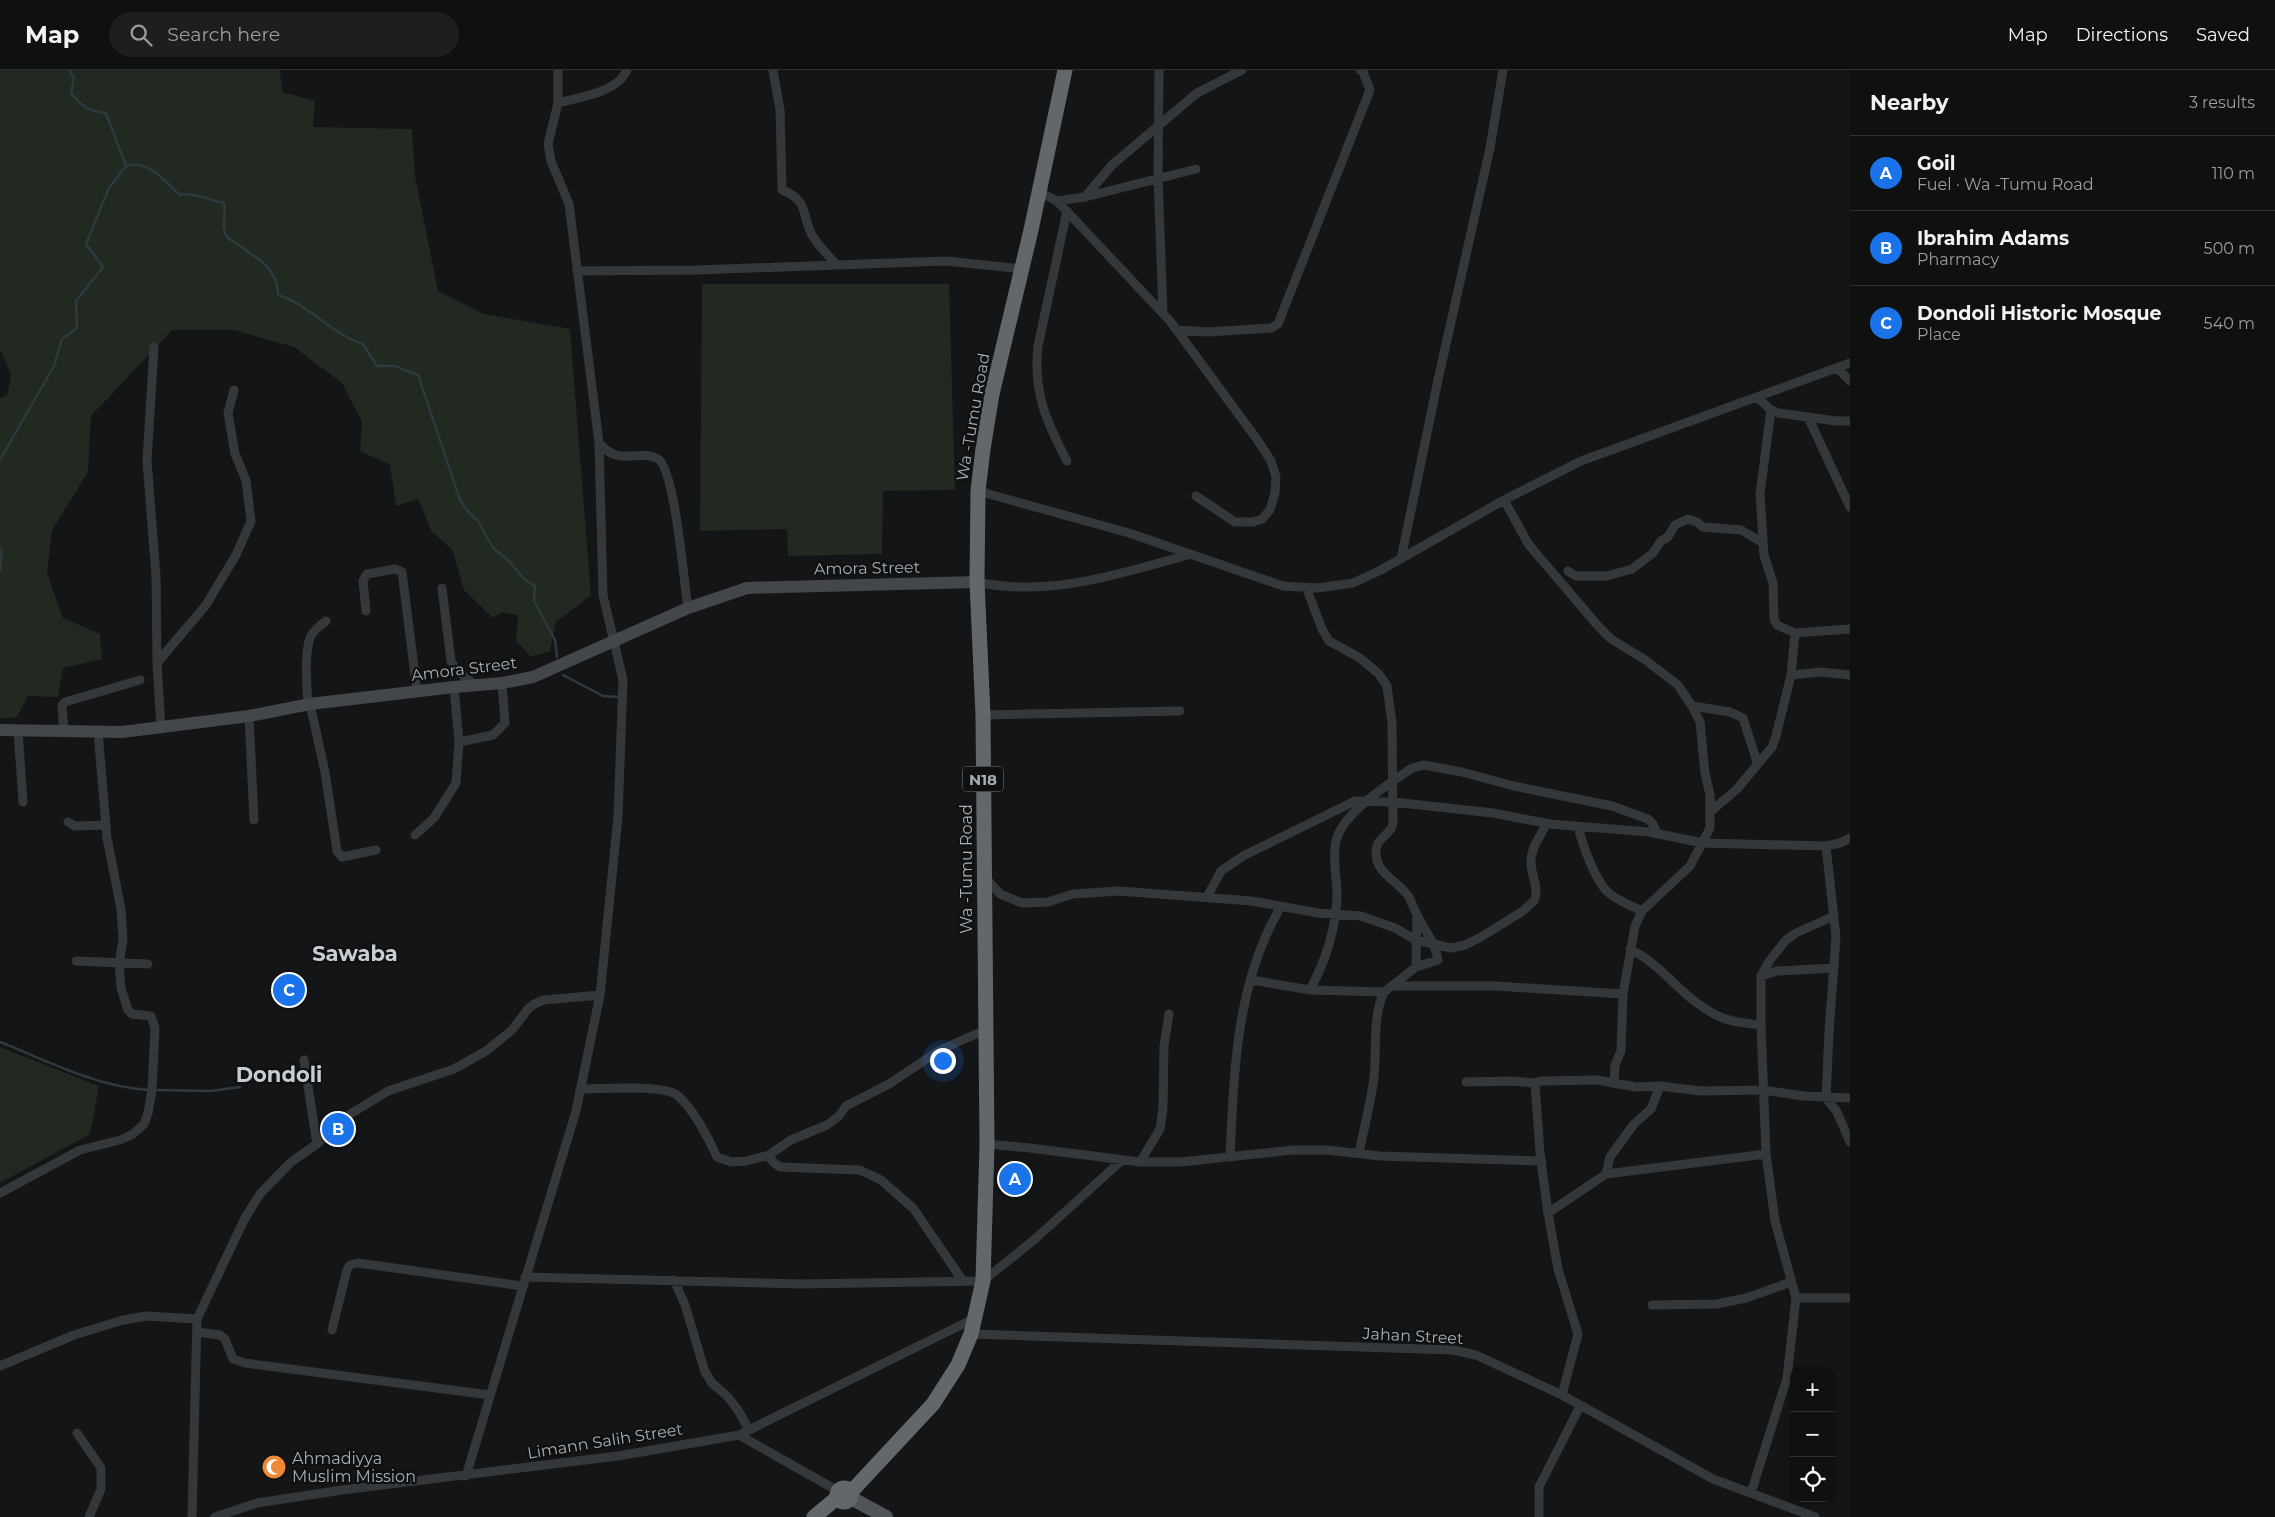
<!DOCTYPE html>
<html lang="en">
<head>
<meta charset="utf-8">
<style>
	body { margin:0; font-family:Montserrat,sans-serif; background:#1d1e1e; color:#f1f3f6 }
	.controls { position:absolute; right:15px; bottom:15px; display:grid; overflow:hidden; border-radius:10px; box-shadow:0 1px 4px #0004 }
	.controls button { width:45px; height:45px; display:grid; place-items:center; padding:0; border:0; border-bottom:1px solid #2f3030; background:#0f1010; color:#f1f3f6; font:25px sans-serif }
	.you { position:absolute; left:942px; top:990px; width:18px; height:18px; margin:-12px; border:4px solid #fff; border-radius:50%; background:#1a73e8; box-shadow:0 0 0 8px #1a73e833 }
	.badge { display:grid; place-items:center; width:32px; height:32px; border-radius:50%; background:#1a73e8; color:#fff; font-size:16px; font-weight:700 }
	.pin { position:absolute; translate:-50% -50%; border:2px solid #fff; box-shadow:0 1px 5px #0006 }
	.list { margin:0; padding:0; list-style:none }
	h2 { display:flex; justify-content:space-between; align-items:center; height:65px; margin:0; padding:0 20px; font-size:21px }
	h2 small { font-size:16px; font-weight:400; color:#9b9d9f }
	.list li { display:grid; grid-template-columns:32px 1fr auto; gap:15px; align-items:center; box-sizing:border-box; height:75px; padding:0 20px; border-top:1px solid #2f3030 }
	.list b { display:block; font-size:19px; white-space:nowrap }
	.list p { margin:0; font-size:16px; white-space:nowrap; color:#9b9d9f }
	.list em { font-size:16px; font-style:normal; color:#9b9d9f }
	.icon { flex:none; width:28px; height:28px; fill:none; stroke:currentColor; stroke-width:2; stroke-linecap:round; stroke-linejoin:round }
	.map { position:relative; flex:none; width:1850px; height:1447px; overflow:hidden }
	header { display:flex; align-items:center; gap:30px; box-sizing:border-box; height:70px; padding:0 25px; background:#0f1010; border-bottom:1px solid #2f3030 }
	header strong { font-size:24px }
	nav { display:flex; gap:28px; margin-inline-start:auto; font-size:18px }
	.search { width:350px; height:45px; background:#1d1e1e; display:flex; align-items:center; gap:12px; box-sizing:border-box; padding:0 18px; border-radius:28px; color:#9b9d9f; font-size:19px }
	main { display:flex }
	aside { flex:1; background:#0f1010 }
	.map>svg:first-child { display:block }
	.green { fill:#212921 }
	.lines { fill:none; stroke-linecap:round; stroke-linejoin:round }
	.stream { stroke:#2e3a3f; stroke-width:2.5 }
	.street { stroke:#35383b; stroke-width:9 }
	.secondary { stroke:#43474b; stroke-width:12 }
	.primary { stroke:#51555a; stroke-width:14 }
	.highway { stroke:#62676c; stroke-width:15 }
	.labels { text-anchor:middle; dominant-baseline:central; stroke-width:4.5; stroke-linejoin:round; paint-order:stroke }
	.shield { fill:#0f1011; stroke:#797f84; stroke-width:1 }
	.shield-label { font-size:15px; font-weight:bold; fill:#a6afb6 }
	.street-label { font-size:16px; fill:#a6afb6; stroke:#0f1011 }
	.poi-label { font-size:16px; fill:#a6afb6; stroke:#0f1011; text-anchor:start }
	.district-label { font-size:21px; font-weight:bold; fill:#c7cdd2; stroke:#0f1011 }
</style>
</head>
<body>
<header>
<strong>Map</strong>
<div class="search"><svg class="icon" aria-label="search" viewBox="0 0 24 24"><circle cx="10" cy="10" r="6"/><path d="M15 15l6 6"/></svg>Search here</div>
<nav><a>Map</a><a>Directions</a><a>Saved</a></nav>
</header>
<main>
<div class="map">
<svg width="1850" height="1447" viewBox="0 0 1850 1447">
	<rect width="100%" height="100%" fill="#141516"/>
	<path class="green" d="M 0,0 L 280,0 L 282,22 L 315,31 L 313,57 L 412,59 L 415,106 L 438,221 L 484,244 L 570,259 L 591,525 L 556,552 L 550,581 L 531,587 L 516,571 L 518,545 L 502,542 L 493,548 L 464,520 L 452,479 L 432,462 L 418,429 L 396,436 L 390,395 L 360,381 L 362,352 L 342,313 L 294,277 L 234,260 L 172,260 L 91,346 L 88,402 L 52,460 L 47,503 L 63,548 L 100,564 L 102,589 L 63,598 L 58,627 L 28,626 L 17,647 L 0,649 L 0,328 L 7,326 L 11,305 L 0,279 Z
		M 702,214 L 949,214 L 955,420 L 883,421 L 882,484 L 788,486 L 787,459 L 700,461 Z
		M 0,977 L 99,1016 L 90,1064 L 0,1113 Z"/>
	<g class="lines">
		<path class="stream" d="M 126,96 C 148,89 165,111 180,125 C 194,122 209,130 224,133 C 227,143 220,158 227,167 C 230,170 237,173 240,176 C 260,190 278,200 278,225 C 310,235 331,264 363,274 L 377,296 L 395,296 L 418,305 L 460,430 L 470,444 L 478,451 L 493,478 L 509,491 L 525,510 L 535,516 L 534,531 L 555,570 L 557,587
			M 0,390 L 54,296 L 62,269 L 77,258 L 76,231 L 103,197 L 86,174 L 109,118 L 126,96 L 106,43 C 89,41 82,37 71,23 L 74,8 L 69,0
			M 0,478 L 2,480 L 0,501
			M 563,605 L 603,626 L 618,627
			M 0,972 C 48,991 97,1017 149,1020
			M 154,1020 L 211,1021 L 240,1017"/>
		<path class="street" d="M 558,0 L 558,33 L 548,74 L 551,91 L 569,134 L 599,373 C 620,398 640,378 658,389 C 675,399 684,514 688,538
			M 773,0 L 780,40 L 782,120 C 809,131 801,142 811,163 C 817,175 828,185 836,194
			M 1159,0 L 1158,107 L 1163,243
			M 558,33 C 580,27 617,23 627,0
			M 1039,122 L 1057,131 L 1170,251 L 1256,368 L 1271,391 L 1276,407 L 1275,423 L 1270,440 L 1262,449 L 1253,452 L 1235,452 L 1196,426
			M 1085,127 L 1112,95 L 1197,23 L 1242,0
			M 1057,131 L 1085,127 L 1196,99
			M 1067,141 L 1038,276 C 1033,322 1046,351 1067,391
			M 577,201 L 697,200 L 946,191 L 1022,199
			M 1177,260 L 1208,262 L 1271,258 L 1278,254 L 1370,20 L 1363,2 L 1360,0
			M 154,277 L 147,391 L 156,506 L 157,593 L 161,659
			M 1837,298 L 1850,311
			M 1757,327 L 1771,340 L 1779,343 L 1836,351 L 1850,351
			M 1771,340 L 1760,424 L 1764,485 L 1773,513 L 1774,549 L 1777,555 L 1795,563 L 1850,559
			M 1808,347 L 1850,437
			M 978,421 L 1129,463 L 1283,516 L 1317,518 L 1353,513 L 1381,500 L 1504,430 L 1581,391 L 1850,293
			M 1504,430 L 1529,475 L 1599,557 L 1611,569 L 1644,589 L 1678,615 L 1692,636 L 1700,652 L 1705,703 L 1710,725 L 1710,758 L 1690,796 L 1642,841 L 1635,856 L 1623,924 L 1621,981 L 1615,995 L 1614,1014
			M 1401,489 L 1438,310 L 1490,78 L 1503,0
			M 1568,501 L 1576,506 L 1607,506 L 1632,499 L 1653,483 L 1661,471 L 1668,467 L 1675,455 L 1688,449 L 1697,452 L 1703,457 L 1741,460 L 1763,473
			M 977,512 C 1050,528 1122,503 1191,484
			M 1306,517 L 1322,559 L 1329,571 L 1360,588 L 1379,604 L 1387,616 L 1392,653 L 1393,753 C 1391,766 1375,768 1376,782 C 1376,805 1398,810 1409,827 C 1412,833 1414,839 1417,845 C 1425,861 1435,872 1438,890 L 1416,897 L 1384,922 C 1372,947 1377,980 1374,1007 C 1371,1032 1364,1058 1359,1083
			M 442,518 L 451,591 L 457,601 L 475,615
			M 366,541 L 363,511 L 367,504 L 395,499 L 402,502 L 417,621
			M 157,593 L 206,535 L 236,485 L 251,451 L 246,410 L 235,384 L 228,343 L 234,320
			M 1791,605 L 1821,602 L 1850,605
			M 310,634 L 325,702 L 337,781 L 342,787 L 376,780
			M 308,635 C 307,615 304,586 310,568 C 313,560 320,556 326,551
			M 1692,636 L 1730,642 L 1743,648 L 1757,692
			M 983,645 L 1180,641
			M 249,646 L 254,750
			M 18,660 L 23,732
			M 64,662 L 62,636 L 65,632 L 140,610
			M 459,672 L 493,665 L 505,653 L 502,613
			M 1710,742 L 1737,719 L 1772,677 L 1776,666 L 1791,605 L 1795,563
			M 68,752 L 75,756 L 105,755
			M 1578,756 C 1582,774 1596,813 1610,824 C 1619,831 1631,836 1642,841
			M 415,765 L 434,748 L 456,713 L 459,672 L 454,617
			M 1826,776 L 1836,867 L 1829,962 L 1826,1028 L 1837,1042 L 1850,1072
			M 984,806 L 1000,824 L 1022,833 L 1048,832 L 1073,824 L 1119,821 L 1252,831 L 1318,843 L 1361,846 L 1395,858 L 1416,870 L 1451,878 L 1465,875 L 1481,867 L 1523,841 L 1534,831 C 1540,818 1531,806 1531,793 C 1530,779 1541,765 1547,753
			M 1207,827 L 1221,801 L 1243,786 L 1355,731 L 1393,732 L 1493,743 L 1550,754 L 1649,762 L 1703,773 L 1826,776 L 1840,773 L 1850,768
			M 1630,879 C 1665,896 1686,934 1723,948 C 1735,953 1748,953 1761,955
			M 76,891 L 148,894
			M 1416,897 L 1417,846
			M 1761,906 L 1777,901 L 1834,898
			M 1251,910 L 1310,920 L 1384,922
			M 1392,916 L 1496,916 L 1623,924
			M 1310,920 C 1326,890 1336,859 1337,825 C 1337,808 1332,787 1336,771 C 1342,743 1390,713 1412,698 L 1424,695 L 1462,702 L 1514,716 L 1612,736 L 1648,749 L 1653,754 L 1657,764
			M 304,990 L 317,1074
			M 1466,1012 L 1512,1011 L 1535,1013 L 1541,1011 L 1597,1010 L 1636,1017 L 1660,1016 L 1701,1021 L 1763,1020 L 1804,1026 L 1850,1028
			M 1535,1013 L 1540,1083 L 1548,1143 L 1558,1199 L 1578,1264 L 1562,1325
			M 580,1019 C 601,1019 662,1014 677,1025 C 693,1038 709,1069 717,1087 L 731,1092 L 746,1091 L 769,1085 L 791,1070 L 827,1055 L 839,1046 L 846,1036 L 889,1014 L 940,980 L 985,960
			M 987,1074 L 1030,1078 L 1140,1092 L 1181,1092 L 1293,1080 L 1327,1080 L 1380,1086 L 1542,1091
			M 769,1085 L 773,1092 L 780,1097 L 860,1100 L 881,1110 L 913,1138 L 963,1211
			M 1230,1087 C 1234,1002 1236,913 1280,838
			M 1140,1092 L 1160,1059 L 1163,1038 L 1164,976 L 1169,944
			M 1606,1104 L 1610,1087 L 1634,1054 L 1651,1039 L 1660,1016
			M 0,1123 L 80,1080 L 120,1070 L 133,1064 L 144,1054 L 148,1043 L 152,1020 L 155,958 L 151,946 L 132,944 L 128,940 L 121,918 L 119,893 L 123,870 L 121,839 L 107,768 L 98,662
			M 1548,1143 L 1606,1104 L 1766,1084
			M 525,1207 L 801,1214 L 983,1211 L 1035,1169 L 1121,1091
			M 674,1210 L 685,1235 L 705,1302 L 712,1313 L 727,1326 L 738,1340 L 749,1360
			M 1796,1228 L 1850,1228
			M 1652,1235 L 1717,1234 L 1746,1228 L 1791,1212
			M 332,1260 L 347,1200 L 350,1195 L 358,1193 L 522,1216
			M 197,1262 L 220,1265 L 225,1269 L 233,1289 L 245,1293 L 490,1325
			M 971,1264 L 1453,1280 L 1476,1285 L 1562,1325 L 1713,1409 L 1815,1447
			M 0,1296 L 74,1265 L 123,1250 L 146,1246 L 197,1249
			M 77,1363 L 101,1398 L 101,1419 L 89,1447
			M 739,1365 L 838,1421
			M 466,1406 L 576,1041 L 600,925 L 618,747 L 623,610 L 603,525 L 599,373
			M 1751,1423 L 1787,1308 L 1796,1228 L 1775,1151 L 1766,1084 L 1761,955 L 1761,906 L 1770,890 L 1786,870 L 1796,863 L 1834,846
			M 192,1447 L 197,1249 L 245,1148 L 260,1124 L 291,1092 L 317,1074 L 347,1046 L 388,1021 L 454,999 L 486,981 L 512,960 L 528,939 L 534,934 L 544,930 L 600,925
			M 215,1447 L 257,1433 L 342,1420 L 618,1386 L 739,1365 L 975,1248
			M 1539,1447 L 1539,1417 L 1580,1336"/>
		<path class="secondary" d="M 0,660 L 122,662 L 249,646 L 310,634 L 454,617 L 502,613 L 533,607 L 688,538 L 747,518 L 977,512"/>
		<path class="primary" d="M 851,1428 L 886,1447"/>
		<path class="highway" d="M837 1425a7 7 0 1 1 14 0a7 7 0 1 1-14 0Z
			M 851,1422 L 933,1334 L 958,1295 L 971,1264 L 983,1211 L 987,1074 L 983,645 L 977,512 L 978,421 L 983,379 L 992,324 L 1031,160 L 1065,0
			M 814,1447 L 838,1427"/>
	</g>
	<defs>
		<symbol id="mosque-disc" viewBox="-11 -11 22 22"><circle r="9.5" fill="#ef8834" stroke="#0f1011"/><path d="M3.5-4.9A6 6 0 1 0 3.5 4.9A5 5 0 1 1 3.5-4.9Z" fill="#fff"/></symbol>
	</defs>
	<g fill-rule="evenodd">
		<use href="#mosque-disc" x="260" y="1383" width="28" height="28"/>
	</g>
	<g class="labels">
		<rect class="shield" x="963" y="696.5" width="40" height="25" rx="4"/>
		<g class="shield-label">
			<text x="983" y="709">N18</text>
		</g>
		<g class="street-label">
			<text transform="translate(973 347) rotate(-80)">Wa -Tumu Road</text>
			<text transform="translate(867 498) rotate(-1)">Amora Street</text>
			<text transform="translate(464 599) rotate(-7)">Amora Street</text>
			<text transform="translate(966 799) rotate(-90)">Wa -Tumu Road</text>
			<text transform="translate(1413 1266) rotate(3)">Jahan Street</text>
			<text transform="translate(605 1371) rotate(-9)">Limann Salih Street</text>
		</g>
		<g class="poi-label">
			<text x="292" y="1388">Ahmadiyya<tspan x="292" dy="18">Muslim Mission</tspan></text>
		</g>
		<g class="district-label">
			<text x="355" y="883">Sawaba</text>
			<text x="279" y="1004">Dondoli</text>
		</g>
	</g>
</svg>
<div class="controls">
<button>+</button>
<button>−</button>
<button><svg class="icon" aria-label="locate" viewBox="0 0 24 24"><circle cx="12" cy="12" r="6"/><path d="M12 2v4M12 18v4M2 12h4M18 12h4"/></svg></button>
</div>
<div class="you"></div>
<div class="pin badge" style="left:1015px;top:1109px">A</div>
<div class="pin badge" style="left:338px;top:1059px">B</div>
<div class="pin badge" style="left:289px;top:920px">C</div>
</div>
<aside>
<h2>Nearby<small>3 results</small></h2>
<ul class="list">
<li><span class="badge">A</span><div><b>Goil</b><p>Fuel · Wa -Tumu Road</p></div><em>110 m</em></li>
<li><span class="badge">B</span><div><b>Ibrahim Adams</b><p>Pharmacy</p></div><em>500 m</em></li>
<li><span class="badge">C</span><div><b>Dondoli Historic Mosque</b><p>Place</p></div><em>540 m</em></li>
</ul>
</aside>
</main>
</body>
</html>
